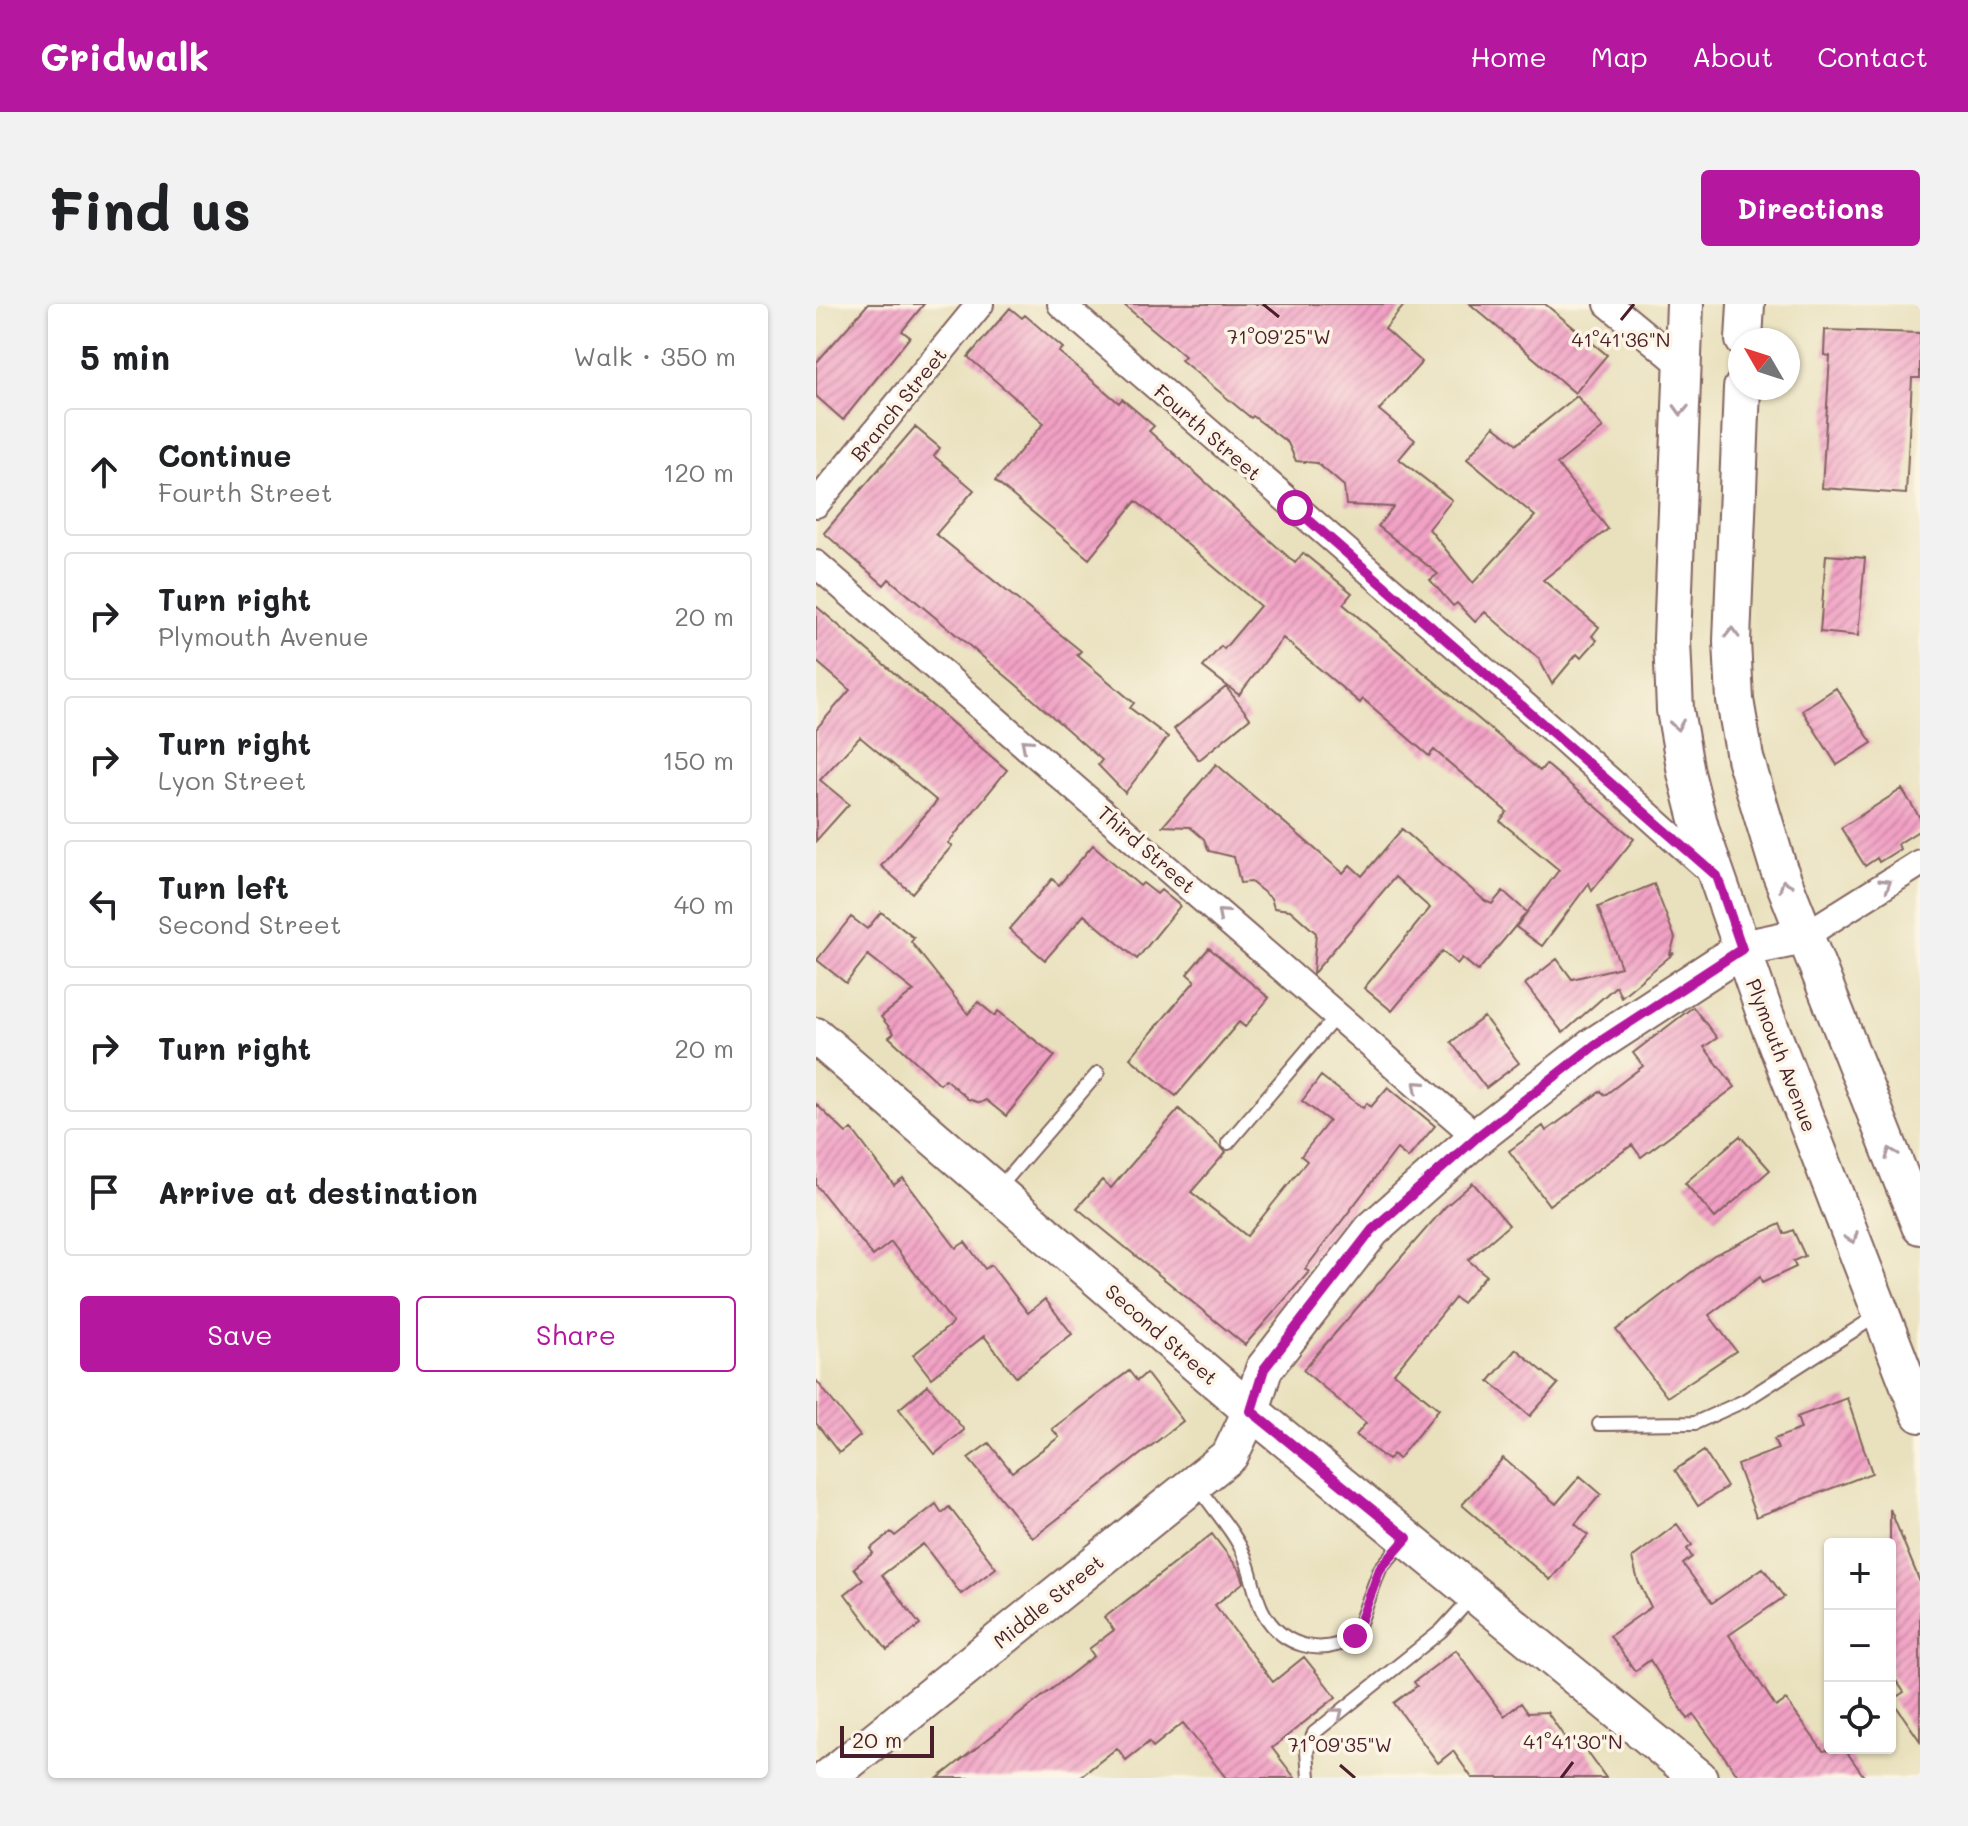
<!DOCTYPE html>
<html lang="en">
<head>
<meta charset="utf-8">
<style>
	body { margin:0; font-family:Mali,sans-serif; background:#f2f2f2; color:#202124 }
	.controls { position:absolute; right:24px; bottom:24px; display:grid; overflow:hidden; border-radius:8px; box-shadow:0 2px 6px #0004 }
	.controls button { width:72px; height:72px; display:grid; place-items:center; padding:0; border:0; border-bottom:2px solid #e0e0e0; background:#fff; color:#202124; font:40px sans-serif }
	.compass { position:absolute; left:912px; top:24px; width:72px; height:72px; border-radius:50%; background:#fff; box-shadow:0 2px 6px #0004; rotate:309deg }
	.scale { position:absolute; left:24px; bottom:20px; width:94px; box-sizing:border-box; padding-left:8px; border:4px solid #4a1f2b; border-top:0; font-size:22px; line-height:28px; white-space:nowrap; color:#4a1f2b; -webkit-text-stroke:6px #fcf5e5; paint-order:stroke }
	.stop { position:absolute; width:24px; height:24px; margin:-18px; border:6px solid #b5179e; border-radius:50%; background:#fff }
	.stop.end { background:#b5179e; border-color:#fff; box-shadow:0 2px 8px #0008 }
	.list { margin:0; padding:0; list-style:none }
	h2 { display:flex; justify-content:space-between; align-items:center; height:104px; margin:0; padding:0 32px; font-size:34px }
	h2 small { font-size:26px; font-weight:400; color:#757577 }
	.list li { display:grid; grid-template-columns:52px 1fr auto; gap:24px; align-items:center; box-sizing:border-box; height:128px; margin:0 16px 16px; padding:0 16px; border:2px solid #e0e0e0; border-radius:8px }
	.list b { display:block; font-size:30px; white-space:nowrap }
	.list p { margin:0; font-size:26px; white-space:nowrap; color:#757577 }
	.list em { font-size:26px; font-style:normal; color:#757577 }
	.actions { display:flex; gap:16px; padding:24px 32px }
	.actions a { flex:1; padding:18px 0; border:2px solid #b5179e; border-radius:8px; text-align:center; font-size:28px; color:#b5179e }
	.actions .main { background:#b5179e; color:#fff }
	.icon { flex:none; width:44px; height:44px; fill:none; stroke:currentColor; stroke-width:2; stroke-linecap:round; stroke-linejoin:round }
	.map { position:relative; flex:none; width:1104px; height:1474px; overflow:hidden; border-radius:8px }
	header { display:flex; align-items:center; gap:48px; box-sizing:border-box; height:112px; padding:0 40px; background:#b5179e; color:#fff }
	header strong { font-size:38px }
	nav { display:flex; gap:44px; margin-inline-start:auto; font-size:28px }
	.intro { display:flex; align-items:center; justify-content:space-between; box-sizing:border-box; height:192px; padding:0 48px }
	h1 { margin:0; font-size:56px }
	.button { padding:20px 36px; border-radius:8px; background:#b5179e; color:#fff; font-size:28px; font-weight:700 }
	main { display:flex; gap:48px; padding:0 48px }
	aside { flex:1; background:#fff; border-radius:8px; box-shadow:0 2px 6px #0004 }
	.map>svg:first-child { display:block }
	.building { fill:url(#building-hatch) }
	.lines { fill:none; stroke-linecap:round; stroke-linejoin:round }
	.lane-casing { stroke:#82635e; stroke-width:16 }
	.street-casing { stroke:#82635e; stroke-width:30 }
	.secondary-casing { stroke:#82635e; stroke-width:40 }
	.lane { stroke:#fff; stroke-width:12 }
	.street { stroke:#fff; stroke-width:26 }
	.secondary { stroke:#fff; stroke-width:36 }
	.oneway { stroke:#ae9aa0 }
	.route { stroke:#b5179e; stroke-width:10 }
	.ticks { fill:none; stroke:#4a1f2b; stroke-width:3 }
	.labels { text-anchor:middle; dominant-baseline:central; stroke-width:7; stroke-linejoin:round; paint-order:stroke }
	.street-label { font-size:20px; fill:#4a1f2b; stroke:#fcf5e5 }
	.ticks-label { font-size:20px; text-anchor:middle; fill:#4a1f2b; stroke:#fcf5e5; stroke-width:7; stroke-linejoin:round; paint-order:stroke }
</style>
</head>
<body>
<header>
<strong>Gridwalk</strong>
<nav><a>Home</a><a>Map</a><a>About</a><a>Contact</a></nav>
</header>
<div class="intro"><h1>Find us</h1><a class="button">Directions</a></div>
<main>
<aside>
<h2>5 min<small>Walk · 350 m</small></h2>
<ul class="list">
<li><svg class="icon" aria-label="ahead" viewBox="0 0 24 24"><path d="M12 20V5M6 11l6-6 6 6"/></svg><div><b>Continue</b><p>Fourth Street</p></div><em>120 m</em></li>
<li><svg class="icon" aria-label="right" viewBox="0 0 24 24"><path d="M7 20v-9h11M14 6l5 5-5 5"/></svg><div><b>Turn right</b><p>Plymouth Avenue</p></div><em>20 m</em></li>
<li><svg class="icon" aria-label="right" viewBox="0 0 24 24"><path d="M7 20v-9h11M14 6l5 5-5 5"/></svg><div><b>Turn right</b><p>Lyon Street</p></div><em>150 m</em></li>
<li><svg class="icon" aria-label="left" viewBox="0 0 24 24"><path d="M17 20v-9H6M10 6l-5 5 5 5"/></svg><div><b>Turn left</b><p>Second Street</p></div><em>40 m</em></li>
<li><svg class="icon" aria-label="right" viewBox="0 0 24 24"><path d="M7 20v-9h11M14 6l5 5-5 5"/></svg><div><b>Turn right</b></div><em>20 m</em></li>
<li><svg class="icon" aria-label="arrive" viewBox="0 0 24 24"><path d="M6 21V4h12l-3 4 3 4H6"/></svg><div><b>Arrive at destination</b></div></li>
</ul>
<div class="actions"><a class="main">Save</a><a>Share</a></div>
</aside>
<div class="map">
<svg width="1104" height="1474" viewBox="0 0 1104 1474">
	<defs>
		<pattern id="building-hatch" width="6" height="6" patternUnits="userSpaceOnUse" patternTransform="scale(2)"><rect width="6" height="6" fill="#f2a1c5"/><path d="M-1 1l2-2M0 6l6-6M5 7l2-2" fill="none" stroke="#c683a0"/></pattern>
	</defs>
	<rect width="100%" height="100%" fill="#fcf5e5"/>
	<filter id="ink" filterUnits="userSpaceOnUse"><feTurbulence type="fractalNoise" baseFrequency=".0125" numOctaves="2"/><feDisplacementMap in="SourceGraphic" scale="16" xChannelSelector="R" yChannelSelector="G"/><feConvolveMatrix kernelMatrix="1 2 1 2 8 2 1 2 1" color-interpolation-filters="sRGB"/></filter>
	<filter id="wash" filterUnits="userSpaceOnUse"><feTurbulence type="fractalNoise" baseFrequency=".006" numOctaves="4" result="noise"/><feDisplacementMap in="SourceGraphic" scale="32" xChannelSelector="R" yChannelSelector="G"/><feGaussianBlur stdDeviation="1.8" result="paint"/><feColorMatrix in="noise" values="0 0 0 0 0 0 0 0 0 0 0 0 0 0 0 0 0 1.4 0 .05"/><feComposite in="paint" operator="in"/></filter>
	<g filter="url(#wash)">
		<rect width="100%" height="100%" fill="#e9e1be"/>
		<g id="blocks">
			<path class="building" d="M 52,0 L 108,0 L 86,27 L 94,33 L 27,116 L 0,92 L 0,59 Z
				M 307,0 L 589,0 L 569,25 L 606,58 L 563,106 L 599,136 L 583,155 L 636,196 L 613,225 L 657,279 L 719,212 L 651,155 L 678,122 L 701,140 L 761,92 L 787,124 L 741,160 L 792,225 L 727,276 L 783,323 L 776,332 L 781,336 L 765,354 L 761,350 L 736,380 L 723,355 L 669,308 L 659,318 L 641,299 L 637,302 L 614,276 L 622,270 L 562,222 L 577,203 L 530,201 L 528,182 L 501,159 L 480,157 L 472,139 L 437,112 L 435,114 L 365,56 L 369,52 Z
				M 654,0 L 729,0 L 791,51 L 759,89 Z
				M 194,4 L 206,14 L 209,11 L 247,44 L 243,48 L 303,99 L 306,95 L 338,122 L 333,127 L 479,259 L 487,249 L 536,289 L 527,300 L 724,467 L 730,460 L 818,535 L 776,587 L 773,579 L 726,642 L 700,623 L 743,566 L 684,517 L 691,508 L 618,446 L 613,452 L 547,395 L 544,399 L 467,334 L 423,391 L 387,363 L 405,342 L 408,345 L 444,302 L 320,197 L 273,255 L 179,177 L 228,119 L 152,53 Z
				M 1009,26 L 1104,29 L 1104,74 L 1096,74 L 1090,190 L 1006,184 L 1014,52 L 1008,51 Z
				M 99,123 L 124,144 L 118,152 L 158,186 L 120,230 L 265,347 L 261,351 L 318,399 L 314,404 L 352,433 L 309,489 L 282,461 L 286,456 L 197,378 L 73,275 L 68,281 L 8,229 Z
				M 1010,251 L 1049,254 L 1042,332 L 1004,328 Z
				M 0,302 L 191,466 L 132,539 L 136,542 L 96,589 L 65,562 L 121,497 L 44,433 L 4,476 L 33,500 L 0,537 L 0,425 L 34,386 L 0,357 Z
				M 410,383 L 434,414 L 383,456 L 358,425 Z
				M 1020,384 L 1056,439 L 1021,461 L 986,406 Z
				M 400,460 L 527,569 L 534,561 L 546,572 L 586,525 L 669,597 L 676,600 L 687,587 L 711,608 L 662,667 L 646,654 L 641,660 L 626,647 L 576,707 L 548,684 L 614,604 L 579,573 L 497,670 L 500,629 L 474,606 L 458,604 L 455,594 L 435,578 L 424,579 L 418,553 L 393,547 L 388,535 L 374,523 L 347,522 Z
				M 1086,485 L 1104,514 L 1104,526 L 1082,540 L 1084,545 L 1063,558 L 1061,554 L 1049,562 L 1025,524 Z
				M 277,541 L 324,582 L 327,579 L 341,590 L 345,586 L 364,602 L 321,655 L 268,611 L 229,656 L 193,625 L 236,575 L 243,581 Z
				M 838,580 L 859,634 L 854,650 L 858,649 L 805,693 L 800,682 L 747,729 L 709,680 L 741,655 L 756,675 L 805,663 L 782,603 Z
				M 65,608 L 98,634 L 95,638 L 152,710 L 162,698 L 179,712 L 182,707 L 239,752 L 190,812 L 170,796 L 164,799 L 152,795 L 129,775 L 124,780 L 73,733 L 78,729 L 65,713 L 98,687 L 52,651 L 30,679 L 1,656 L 35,613 L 51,625 Z
				M 393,644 L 453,694 L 429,723 L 423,718 L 360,792 L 314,754 L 379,677 L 371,670 Z
				M 877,703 L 901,734 L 888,743 L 919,783 L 825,853 L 816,841 L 733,901 L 693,847 L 727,822 L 730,827 L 785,787 L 789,791 L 827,762 L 817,749 Z
				M 668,713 L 703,759 L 670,784 L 635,738 Z
				M 505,772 L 547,804 L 551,799 L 555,803 L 572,783 L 619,822 L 592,854 L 581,845 L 489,965 L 493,968 L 429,1041 L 261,904 L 286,876 L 295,884 L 363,805 L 410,848 L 375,888 L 431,932 L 491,857 L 485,852 L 513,817 L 486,797 Z
				M 0,800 L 30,829 L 36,825 L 78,881 L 87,874 L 140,944 L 149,938 L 169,965 L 175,961 L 212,1009 L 229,995 L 256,1030 L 200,1073 L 168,1032 L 115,1074 L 97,1051 L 137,1019 L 75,938 L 57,952 L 0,881 Z
				M 924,832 L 954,866 L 899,914 L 869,879 Z
				M 657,879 L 693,921 L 652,956 L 670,971 L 646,999 L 639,994 L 578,1069 L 623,1105 L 582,1155 L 577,1150 L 572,1156 L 540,1131 L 550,1119 L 487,1066 L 629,903 Z
				M 964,920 L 968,930 L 977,926 L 989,952 L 977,957 L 980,963 L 946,979 L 944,973 L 893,1011 L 920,1047 L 851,1093 L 800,1026 L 898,951 Z
				M 700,1045 L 742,1080 L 714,1112 L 673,1077 Z
				M 313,1067 L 321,1077 L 330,1069 L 367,1117 L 217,1234 L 152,1154 L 173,1139 L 196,1168 L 243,1133 L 236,1125 Z
				M 0,1076 L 44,1132 L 23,1149 L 0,1119 Z
				M 112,1081 L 148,1126 L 119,1150 L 83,1105 Z
				M 1031,1094 L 1056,1169 L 940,1213 L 921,1161 L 962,1145 L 958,1135 L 985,1125 L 981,1113 Z
				M 888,1147 L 911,1183 L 882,1202 L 859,1166 Z
				M 687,1154 L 740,1200 L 764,1172 L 785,1190 L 759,1220 L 772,1231 L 734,1276 L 646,1201 Z
				M 120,1200 L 126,1209 L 133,1203 L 180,1264 L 145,1290 L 107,1240 L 66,1271 L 104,1321 L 71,1346 L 29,1290 L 47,1276 L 38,1264 L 57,1249 L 54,1245 L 75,1228 L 79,1232 Z
				M 1074,1205 L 1104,1278 L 1104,1437 L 1076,1396 L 1088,1388 L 1074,1368 Z
				M 861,1220 L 876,1241 L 871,1245 L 876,1253 L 867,1260 L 896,1299 L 947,1264 L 968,1293 L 913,1331 L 960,1403 L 970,1396 L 1007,1447 L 1028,1444 L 1049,1474 L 924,1474 L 878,1411 L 872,1415 L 834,1356 L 819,1367 L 794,1332 L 835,1303 L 822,1277 L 816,1254 Z
				M 396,1230 L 424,1267 L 428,1278 L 399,1301 L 457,1378 L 488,1353 L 520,1393 L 456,1444 L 479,1474 L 410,1474 L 367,1419 L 337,1443 L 333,1438 L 310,1456 L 301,1444 L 263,1474 L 122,1474 L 278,1352 L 273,1345 L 298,1326 L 288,1314 Z
				M 640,1346 L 688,1412 L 705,1399 L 712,1409 L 731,1408 L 752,1438 L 760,1432 L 790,1474 L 656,1474 L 637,1447 L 622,1459 L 578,1399 L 601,1382 L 598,1378 Z"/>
		</g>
	</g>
	<g filter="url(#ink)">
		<use href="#blocks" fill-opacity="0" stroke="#82635e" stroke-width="2"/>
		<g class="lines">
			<defs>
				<path id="lane" d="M 412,839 L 521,711
					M 182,885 L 282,769
					M 783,1120 L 879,1119 L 928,1097 L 1062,1011
					M 381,1181 C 396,1204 419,1228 429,1253 C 436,1270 438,1289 446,1306 C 465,1343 506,1354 539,1332 L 564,1265 L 588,1237
					M 493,1474 L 491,1447 L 498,1429 L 625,1327 L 657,1292"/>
				<path id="street" d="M 245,0 L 745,433 L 899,571
					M 792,0 L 866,61
					M 0,200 L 164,0
					M 0,260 L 661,833
					M 988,632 L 1104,559"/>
				<path id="secondary" d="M 869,0 L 856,336 L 859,406 L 870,469 L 885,527 L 949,710 L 1104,1110
					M 928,36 L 930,0
					M 926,84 L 916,337 L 919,396 L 929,454 L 962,563 L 1104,922
					M 0,732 L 435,1107 L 883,1474
					M 12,1474 L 414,1151 L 435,1107 L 448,1065 L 556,926 L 661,833 L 779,741 L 926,645 L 988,632"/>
			</defs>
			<use href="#lane" class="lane-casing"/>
			<use href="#street" class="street-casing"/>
			<use href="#secondary" class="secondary-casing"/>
			<use href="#lane" class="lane"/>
			<use href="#street" class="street"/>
			<use href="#secondary" class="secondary"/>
		</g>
		<defs><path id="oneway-chevron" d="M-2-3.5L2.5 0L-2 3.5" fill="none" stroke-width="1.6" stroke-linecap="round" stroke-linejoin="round" transform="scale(2)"/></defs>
		<g class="oneway">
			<use href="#oneway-chevron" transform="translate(865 106) rotate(92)"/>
			<use href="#oneway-chevron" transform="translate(916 329) rotate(-89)"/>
			<use href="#oneway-chevron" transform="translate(861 421) rotate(82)"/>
			<use href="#oneway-chevron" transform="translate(210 440) rotate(-139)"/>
			<use href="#oneway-chevron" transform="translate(1070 580) rotate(-32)"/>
			<use href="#oneway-chevron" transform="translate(969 581) rotate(-111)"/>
			<use href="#oneway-chevron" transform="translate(406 610) rotate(-139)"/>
			<use href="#oneway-chevron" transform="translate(602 782) rotate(-139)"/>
			<use href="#oneway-chevron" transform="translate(1075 849) rotate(-112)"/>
			<use href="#oneway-chevron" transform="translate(1036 934) rotate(69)"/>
			<use href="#oneway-chevron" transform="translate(522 1409) rotate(-39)"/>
		</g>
	</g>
	<g class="lines" filter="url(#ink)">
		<path class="route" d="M 479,204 L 901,572 L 926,645 L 779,741 L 661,833 L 556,926 L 448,1065 L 435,1107 L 591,1234 L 564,1265 L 539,1332"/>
	</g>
	<path class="ticks" d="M 447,0 L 463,13M 805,16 L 818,0M 524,1461 L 539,1474M 745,1474 L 757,1458"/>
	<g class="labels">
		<g class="street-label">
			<text transform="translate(82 100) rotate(-51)">Branch Street</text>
			<text transform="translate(392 128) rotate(41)">Fourth Street</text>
			<text transform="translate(331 545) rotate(41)">Third Street</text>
			<text transform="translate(966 751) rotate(69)">Plymouth Avenue</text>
			<text transform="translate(346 1030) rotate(41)">Second Street</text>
			<text transform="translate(232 1297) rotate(-39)">Middle Street</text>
		</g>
	</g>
	<g class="ticks-label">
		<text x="463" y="40">71°09'25"W</text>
		<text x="805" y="43">41°41'36"N</text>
		<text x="757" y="1445">41°41'30"N</text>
		<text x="524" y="1448">71°09'35"W</text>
	</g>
</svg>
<div class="controls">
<button>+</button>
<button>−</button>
<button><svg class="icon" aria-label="locate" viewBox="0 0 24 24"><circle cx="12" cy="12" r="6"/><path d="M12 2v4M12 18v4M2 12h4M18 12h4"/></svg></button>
</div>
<svg class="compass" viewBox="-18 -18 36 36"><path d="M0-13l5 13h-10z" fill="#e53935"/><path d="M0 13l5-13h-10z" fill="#757577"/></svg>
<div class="scale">20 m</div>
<div class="stop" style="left:479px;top:204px"></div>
<div class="stop end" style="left:539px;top:1332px"></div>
</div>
</main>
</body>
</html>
